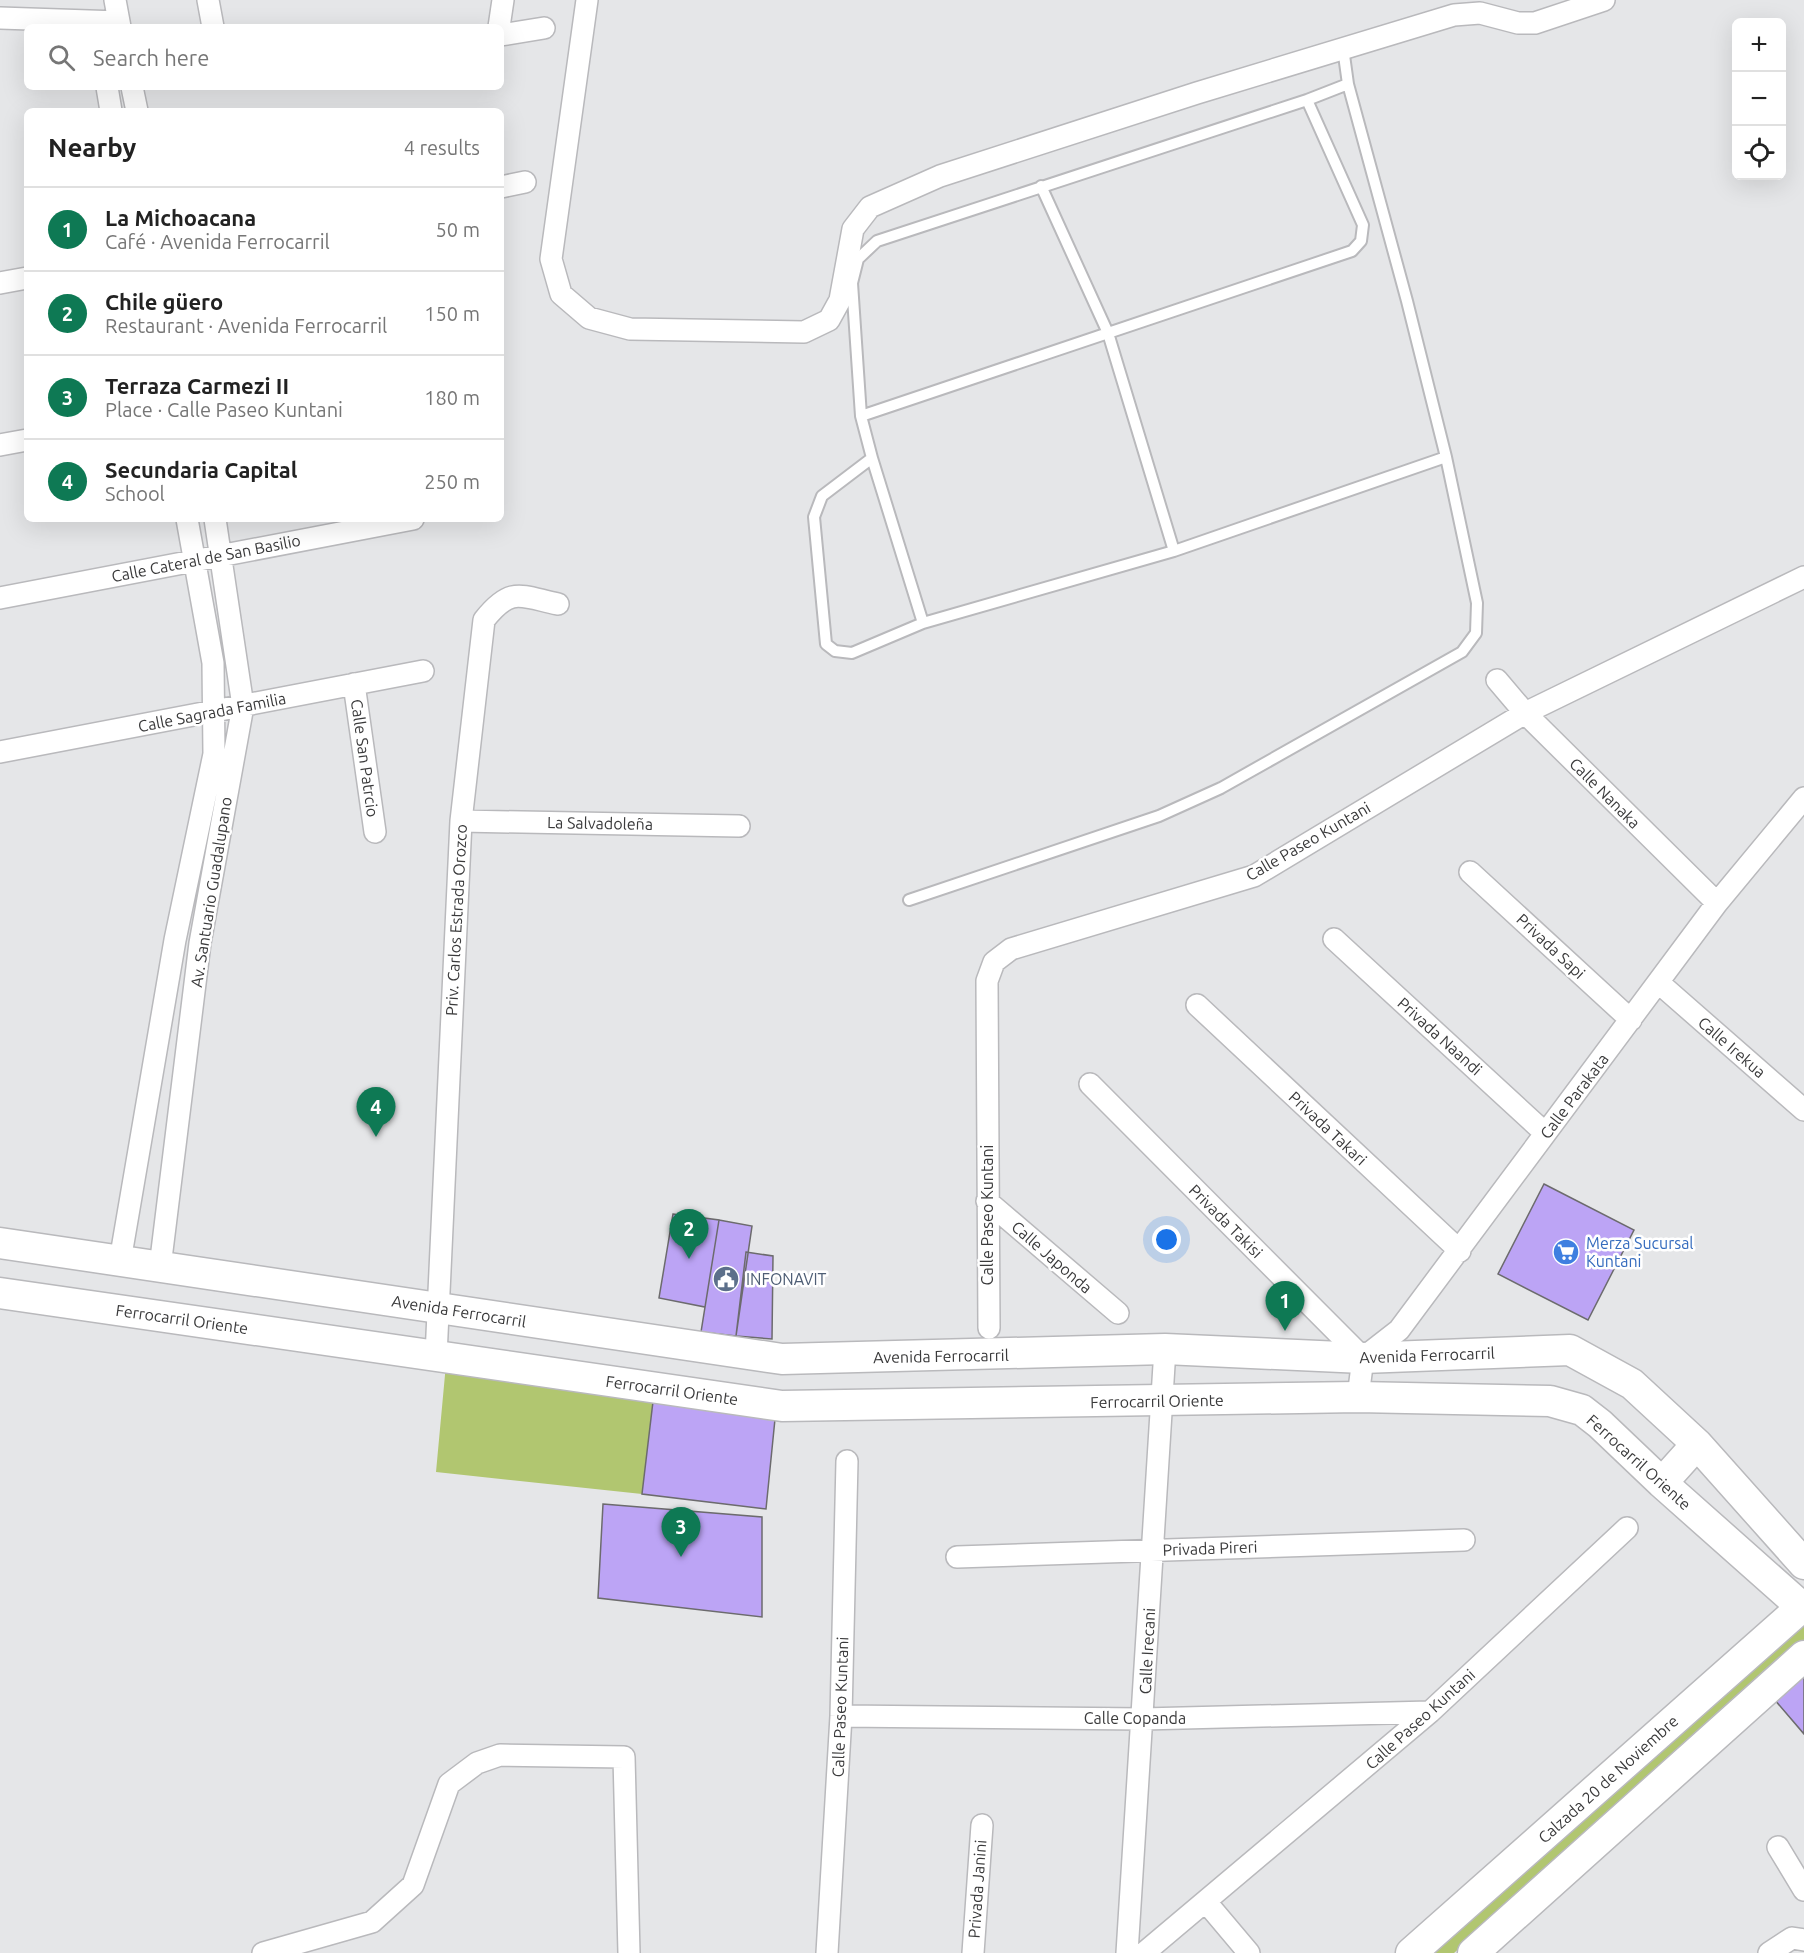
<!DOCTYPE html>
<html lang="en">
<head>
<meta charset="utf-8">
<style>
	body { margin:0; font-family:Ubuntu,sans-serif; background:#f2f2f2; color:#222 }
	.controls { position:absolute; right:18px; top:18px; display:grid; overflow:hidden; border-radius:9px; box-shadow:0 6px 24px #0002 }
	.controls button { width:54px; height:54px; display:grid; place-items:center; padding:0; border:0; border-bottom:2px solid #e0e0e0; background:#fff; color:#222; font:30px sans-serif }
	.you { position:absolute; left:1167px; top:1240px; width:21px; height:21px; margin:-15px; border:4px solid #fff; border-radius:50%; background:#1a73e8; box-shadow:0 0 0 9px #1a73e833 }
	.badge { display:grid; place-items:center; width:39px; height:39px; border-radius:50%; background:#0e7954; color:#fff; font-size:20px; font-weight:700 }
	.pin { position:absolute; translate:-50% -50px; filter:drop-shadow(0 2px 3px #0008) }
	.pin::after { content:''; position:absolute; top:32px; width:21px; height:18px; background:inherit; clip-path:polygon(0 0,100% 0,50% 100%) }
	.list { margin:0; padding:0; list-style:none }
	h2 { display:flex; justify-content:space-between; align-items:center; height:78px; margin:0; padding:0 24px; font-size:26px }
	h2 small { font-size:20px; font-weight:400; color:#767676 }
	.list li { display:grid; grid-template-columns:39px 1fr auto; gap:18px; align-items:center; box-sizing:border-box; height:84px; padding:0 24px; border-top:2px solid #e0e0e0 }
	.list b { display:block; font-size:22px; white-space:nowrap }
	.list p { margin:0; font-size:20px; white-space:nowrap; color:#767676 }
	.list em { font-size:20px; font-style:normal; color:#767676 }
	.icon { flex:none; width:33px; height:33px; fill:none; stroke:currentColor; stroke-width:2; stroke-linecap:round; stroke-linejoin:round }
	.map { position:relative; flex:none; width:1804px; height:1953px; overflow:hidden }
	.search { position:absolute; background:#fff; box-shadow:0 6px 24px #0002; left:24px; top:24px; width:480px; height:66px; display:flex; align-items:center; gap:15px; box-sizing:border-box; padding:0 21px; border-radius:9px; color:#767676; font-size:22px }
	.panel { position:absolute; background:#fff; box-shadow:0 6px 24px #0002; left:24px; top:108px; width:480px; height:414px; border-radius:9px }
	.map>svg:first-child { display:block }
	.green { fill:#b1c670 }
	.building { fill:#bca4f5; stroke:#6c6b6d; stroke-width:1.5 }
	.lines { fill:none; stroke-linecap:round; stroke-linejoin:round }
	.service-casing { stroke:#b9b9bc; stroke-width:14 }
	.minor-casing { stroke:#b9b9bc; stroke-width:24 }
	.secondary-casing { stroke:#b9b9bc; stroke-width:33 }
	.service { stroke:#fff; stroke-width:10 }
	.minor { stroke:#fff; stroke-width:21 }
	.secondary { stroke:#fff; stroke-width:30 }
	.labels { text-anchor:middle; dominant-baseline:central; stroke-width:5; stroke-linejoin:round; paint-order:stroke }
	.street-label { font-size:16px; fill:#3a3a3b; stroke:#fff }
	.shop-label { font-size:16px; fill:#366cbe; stroke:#fff; text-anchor:start }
	.service-label { font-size:16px; fill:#4e5e75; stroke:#fff; text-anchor:start }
</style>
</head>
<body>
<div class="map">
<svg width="1804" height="1953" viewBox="0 0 1804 1953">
	<rect width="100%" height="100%" fill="#e5e6e8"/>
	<path class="green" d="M 446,1364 L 654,1393 L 642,1494 L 436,1472 Z
		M 1804,1622 L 1804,1647 L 1454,1953 L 1424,1953 Z"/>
	<path class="building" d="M 1544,1184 L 1634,1230 L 1588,1320 L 1498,1274 Z
		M 673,1214 L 719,1220 L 705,1307 L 659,1298 Z
		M 719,1220 L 752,1226 L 736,1336 L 701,1332 Z
		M 746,1252 L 773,1256 L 772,1339 L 736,1336 Z
		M 654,1393 L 776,1409 L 766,1509 L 642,1494 Z
		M 603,1504 L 762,1517 L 762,1617 L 598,1598 Z
		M 1804,1674 L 1804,1734 L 1774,1699 Z"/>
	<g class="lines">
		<defs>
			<path id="service" d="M 1348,84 L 1307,100 L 877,241 L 858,259 L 852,283 L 861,416 L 872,458 L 822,496 L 814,517 L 826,644 L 835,651 L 852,653 L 923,623 L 1174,551 L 1446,457
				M 1041,186 L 1108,333 L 1174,551
				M 861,416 L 1352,251 L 1361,241 L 1363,225 L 1307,100
				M 872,458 L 923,623
				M 909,900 L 1159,816 L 1221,788 L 1462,652 L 1476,633 L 1477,603 L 1446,457 L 1407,301 L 1348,84 L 1343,48"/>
			<path id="minor" d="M 115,0 L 120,27
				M 208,0 L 213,27
				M 587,0 L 551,259 L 561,294 L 589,318 L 630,329 L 804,332 L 829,320 L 840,300 L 853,229 L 870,207 L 940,176 L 1197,93 L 1454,15 L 1480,13 L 1518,23 L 1535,23 L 1604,0
				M 0,18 L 119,22
				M 499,27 L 503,0
				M 501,35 L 544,28
				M 107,87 L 111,111
				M 132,87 L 137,111
				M 501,187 L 525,182
				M 0,283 L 27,278
				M 0,445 L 27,440
				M 0,598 L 413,519
				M 1497,680 L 1525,713 L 1717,903
				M 354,684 L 375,832
				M 0,752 L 423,671
				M 461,821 L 739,826
				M 1470,872 L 1631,1020
				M 1334,939 L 1545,1133
				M 1659,983 L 1804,1110
				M 1197,1005 L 1460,1251
				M 1090,1084 L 1363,1358
				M 987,1201 L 1118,1313
				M 120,1261 L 175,940 L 214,754 L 213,663 L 187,519
				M 160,1267 L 200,943 L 243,706 L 215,519
				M 989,1328 L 987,981 L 994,962 L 1011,949 L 1254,876 L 1525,713 L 1804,577
				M 436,1356 L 461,821 L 484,620 C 511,586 520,596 558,604
				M 1358,1397 L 1363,1358 L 1399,1330 L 1717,903 L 1804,798
				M 957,1557 L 1464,1540
				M 841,1716 L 1143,1719 L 1430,1712
				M 1778,1847 L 1804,1890
				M 1206,1902 L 1249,1953
				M 263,1953 L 372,1922 L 413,1885 L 449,1784 L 477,1763 L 500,1755 L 624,1757 L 629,1953
				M 827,1953 L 841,1716 L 847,1461
				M 973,1953 L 982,1825
				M 1127,1953 L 1165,1349
				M 1144,1953 L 1430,1712 L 1627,1528
				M 1769,1953 L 1792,1938 L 1804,1940"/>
			<path id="secondary" d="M 0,1243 L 782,1359 L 1165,1349 L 1363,1358 L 1570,1350 L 1632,1384 L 1697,1444 L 1804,1564
				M 0,1293 L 782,1406 L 1358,1397 L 1550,1401 L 1582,1410 L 1600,1424 L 1662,1483 L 1804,1609
				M 1662,1483 L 1697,1444
				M 1411,1953 L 1804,1605
				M 1473,1953 L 1804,1656"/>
		</defs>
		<use href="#service" class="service-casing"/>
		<use href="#minor" class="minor-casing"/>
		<use href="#secondary" class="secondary-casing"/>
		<use href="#service" class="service"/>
		<use href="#minor" class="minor"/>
		<use href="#secondary" class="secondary"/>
	</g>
	<defs>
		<symbol id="supermarket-disc" viewBox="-11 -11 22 22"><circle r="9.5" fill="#3f7fe0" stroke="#fff"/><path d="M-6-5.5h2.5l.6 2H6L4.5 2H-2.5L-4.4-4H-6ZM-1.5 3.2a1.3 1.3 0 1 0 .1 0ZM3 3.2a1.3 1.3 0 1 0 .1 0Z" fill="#fff"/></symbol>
		<symbol id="civic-disc" viewBox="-11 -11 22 22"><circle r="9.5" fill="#5c6f8a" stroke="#fff"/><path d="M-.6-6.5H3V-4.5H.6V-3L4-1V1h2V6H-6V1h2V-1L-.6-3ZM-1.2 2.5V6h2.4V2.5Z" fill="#fff"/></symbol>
	</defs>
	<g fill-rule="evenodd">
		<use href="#supermarket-disc" x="1551" y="1237" width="30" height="30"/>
		<use href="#civic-disc" x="711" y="1264" width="30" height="30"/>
	</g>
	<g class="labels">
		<g class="street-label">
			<text transform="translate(206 558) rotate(-11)">Calle Cateral de San Basilio</text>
			<text transform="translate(212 712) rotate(-11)">Calle Sagrada Familia</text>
			<text transform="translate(365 758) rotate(82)">Calle San Patrcio</text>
			<text transform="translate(1605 793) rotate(45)">Calle Nanaka</text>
			<text transform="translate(600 823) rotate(1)">La Salvadoleña</text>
			<text transform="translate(1308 841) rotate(-30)">Calle Paseo Kuntani</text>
			<text transform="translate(211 892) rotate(-81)">Av. Santuario Guadalupano</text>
			<text transform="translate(456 920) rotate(-87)">Priv. Carlos Estrada Orozco</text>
			<text transform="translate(1551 946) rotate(43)">Privada Sapi</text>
			<text transform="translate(1440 1036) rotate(42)">Privada Naandi</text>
			<text transform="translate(1732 1047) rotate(41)">Calle Irekua</text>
			<text transform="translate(1574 1096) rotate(-53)">Calle Parakata</text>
			<text transform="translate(1328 1128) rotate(43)">Privada Takari</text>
			<text transform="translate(987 1215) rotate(-90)">Calle Paseo Kuntani</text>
			<text transform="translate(1226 1221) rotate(45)">Privada Takisi</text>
			<text transform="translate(1052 1257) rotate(41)">Calle Japonda</text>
			<text transform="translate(459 1311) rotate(9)">Avenida Ferrocarril</text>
			<text transform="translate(182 1319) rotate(8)">Ferrocarril Oriente</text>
			<text transform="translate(1427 1355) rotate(-2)">Avenida Ferrocarril</text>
			<text transform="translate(941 1356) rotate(-1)">Avenida Ferrocarril</text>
			<text transform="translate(672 1390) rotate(8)">Ferrocarril Oriente</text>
			<text transform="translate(1157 1401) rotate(-1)">Ferrocarril Oriente</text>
			<text transform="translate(1639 1462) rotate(42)">Ferrocarril Oriente</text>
			<text transform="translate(1210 1548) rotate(-2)">Privada Pireri</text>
			<text transform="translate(1147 1651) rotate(-87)">Calle Irecani</text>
			<text transform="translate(840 1707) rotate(-88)">Calle Paseo Kuntani</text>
			<text x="1135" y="1718">Calle Copanda</text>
			<text transform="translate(1420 1719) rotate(-42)">Calle Paseo Kuntani</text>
			<text transform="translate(1608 1779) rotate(-42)">Calzada 20 de Noviembre</text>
			<text transform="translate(977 1889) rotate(-86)">Privada Janini</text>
		</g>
		<g class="shop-label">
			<text x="1586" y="1243">Merza Sucursal<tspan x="1586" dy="18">Kuntani</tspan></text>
		</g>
		<g class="service-label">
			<text x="746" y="1279">INFONAVIT</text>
		</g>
	</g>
</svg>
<div class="controls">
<button>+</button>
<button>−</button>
<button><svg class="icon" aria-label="locate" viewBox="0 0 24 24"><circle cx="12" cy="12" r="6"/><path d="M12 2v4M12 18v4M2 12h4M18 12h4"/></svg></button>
</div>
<div class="you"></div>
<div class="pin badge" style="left:1285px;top:1331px">1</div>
<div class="pin badge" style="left:689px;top:1259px">2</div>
<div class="pin badge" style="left:681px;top:1557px">3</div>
<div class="pin badge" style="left:376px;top:1137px">4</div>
<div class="search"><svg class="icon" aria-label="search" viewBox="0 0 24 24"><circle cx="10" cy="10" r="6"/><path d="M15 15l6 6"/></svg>Search here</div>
<section class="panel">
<h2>Nearby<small>4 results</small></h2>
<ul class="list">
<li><span class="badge">1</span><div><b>La Michoacana</b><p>Café · Avenida Ferrocarril</p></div><em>50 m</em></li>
<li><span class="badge">2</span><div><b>Chile güero</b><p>Restaurant · Avenida Ferrocarril</p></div><em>150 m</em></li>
<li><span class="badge">3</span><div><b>Terraza Carmezi II</b><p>Place · Calle Paseo Kuntani</p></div><em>180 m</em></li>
<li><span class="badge">4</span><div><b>Secundaria Capital</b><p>School</p></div><em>250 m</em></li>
</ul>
</section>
</div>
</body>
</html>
